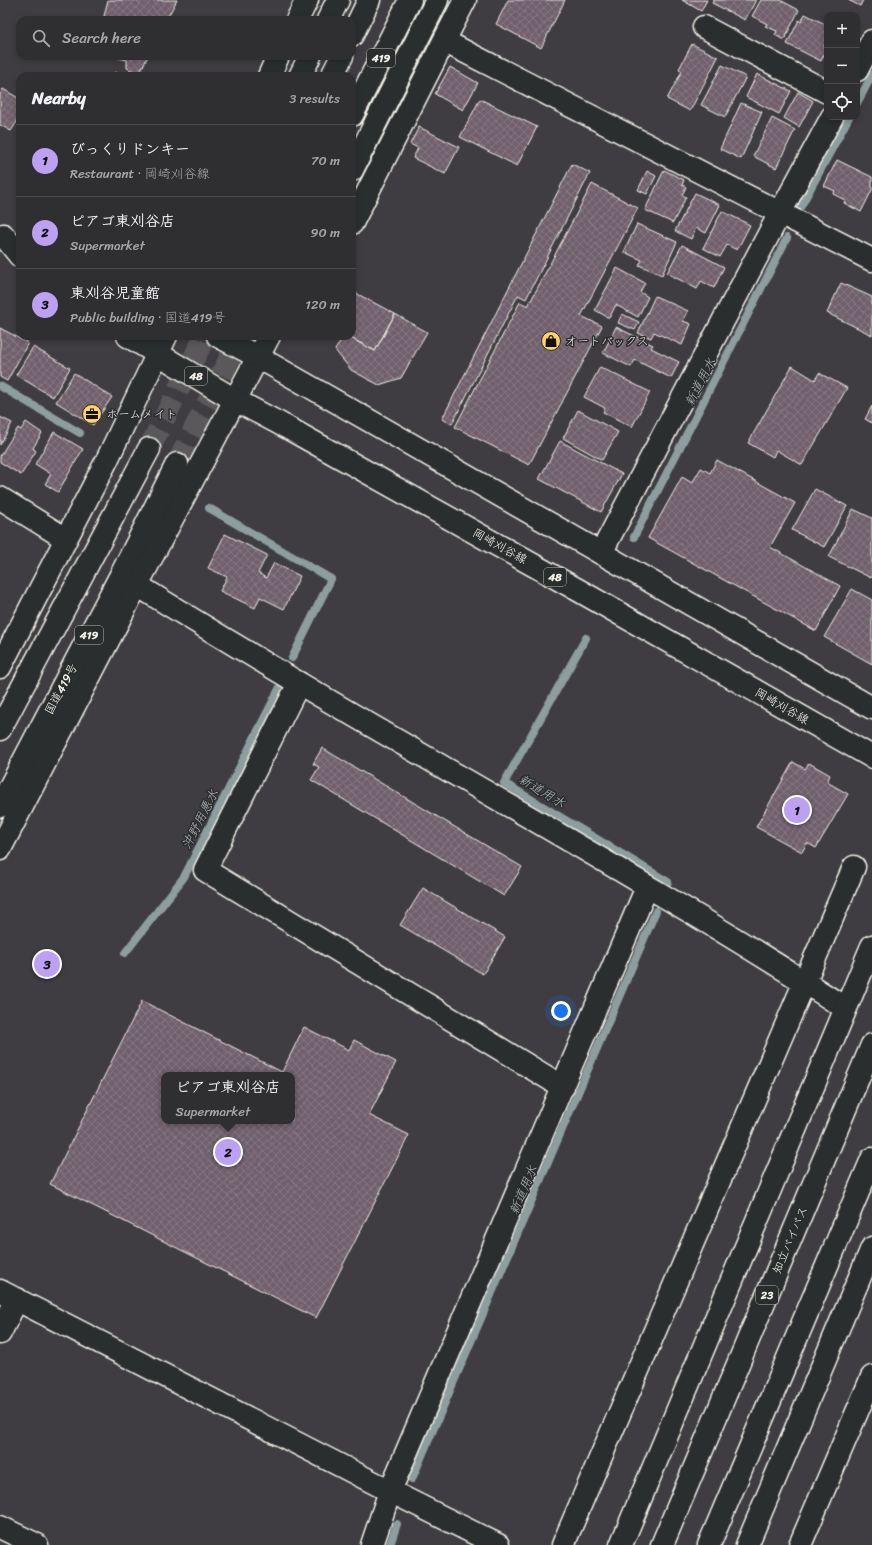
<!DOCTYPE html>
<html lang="en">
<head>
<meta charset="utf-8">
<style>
	body { margin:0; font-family:Sriracha,"Klee One",sans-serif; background:#3b3a3d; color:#f1f3f6 }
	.controls { position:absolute; right:12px; top:12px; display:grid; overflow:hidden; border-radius:8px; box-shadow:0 2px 6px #0003 }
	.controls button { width:36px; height:36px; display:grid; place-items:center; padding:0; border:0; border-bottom:1px solid #4a4a4d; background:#2f2e31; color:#f1f3f6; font:20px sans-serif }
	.you { position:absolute; left:561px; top:1011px; width:14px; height:14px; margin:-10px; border:3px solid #fff; border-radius:50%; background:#1a73e8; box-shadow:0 0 0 6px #1a73e833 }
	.badge { display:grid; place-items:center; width:26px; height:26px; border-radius:50%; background:#bca0f2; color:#111; font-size:13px; font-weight:700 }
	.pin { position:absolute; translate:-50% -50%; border:2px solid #fff; box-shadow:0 1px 4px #0006 }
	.popup { position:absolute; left:161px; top:1072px; width:134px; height:52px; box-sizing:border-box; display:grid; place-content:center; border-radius:8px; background:#2f2e31; filter:drop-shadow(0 1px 3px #0005); font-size:13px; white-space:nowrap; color:#a7a8ab }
	.popup b { font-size:15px; color:#f1f3f6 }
	.popup::after { content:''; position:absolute; left:50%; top:100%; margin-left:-8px; border:8px solid transparent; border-top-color:#2f2e31 }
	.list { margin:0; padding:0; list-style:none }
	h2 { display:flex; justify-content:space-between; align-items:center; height:52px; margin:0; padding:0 16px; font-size:17px }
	h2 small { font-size:13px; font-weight:400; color:#a7a8ab }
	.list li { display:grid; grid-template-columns:26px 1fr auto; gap:12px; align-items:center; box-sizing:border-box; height:72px; padding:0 16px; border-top:1px solid #4a4a4d }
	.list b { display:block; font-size:15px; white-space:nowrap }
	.list p { margin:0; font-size:13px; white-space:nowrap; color:#a7a8ab }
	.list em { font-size:13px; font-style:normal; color:#a7a8ab }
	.icon { flex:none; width:22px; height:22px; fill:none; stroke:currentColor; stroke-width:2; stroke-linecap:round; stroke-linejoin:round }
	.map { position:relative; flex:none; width:872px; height:1545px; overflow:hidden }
	.search { position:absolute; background:#2f2e31; box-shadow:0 2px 6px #0003; left:16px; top:16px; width:340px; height:44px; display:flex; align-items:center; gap:10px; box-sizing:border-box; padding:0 14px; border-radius:12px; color:#a7a8ab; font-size:15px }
	.panel { position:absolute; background:#2f2e31; box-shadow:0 2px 6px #0003; left:16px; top:72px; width:340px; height:268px; border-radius:12px }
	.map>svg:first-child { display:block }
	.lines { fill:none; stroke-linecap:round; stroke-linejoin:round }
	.stream { stroke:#8d9e9e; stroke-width:8 }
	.building { fill:url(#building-cross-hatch); stroke:#f4f1e8; fill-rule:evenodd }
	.highway-tunnel { stroke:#5a585a; stroke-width:22; stroke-dasharray:22 11; stroke-linecap:butt }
	.minor-casing { stroke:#f4f1e8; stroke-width:25 }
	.major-casing { stroke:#f4f1e8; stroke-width:25 }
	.highway-casing { stroke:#f4f1e8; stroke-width:25 }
	.minor { stroke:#2a2d2e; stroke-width:22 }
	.major { stroke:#2a2d2e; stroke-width:22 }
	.highway { stroke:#2a2d2e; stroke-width:22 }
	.labels { text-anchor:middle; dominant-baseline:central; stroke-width:3; stroke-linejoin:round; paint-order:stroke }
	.shield { fill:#2a2d2e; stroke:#b7b6b0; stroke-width:1 }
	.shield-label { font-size:11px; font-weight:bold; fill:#f4f1e8 }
	.poi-label { font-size:12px; fill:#f4f1e8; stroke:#2a2d2e; text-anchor:start }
	.street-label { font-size:12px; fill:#f4f1e8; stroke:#2a2d2e }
	.water-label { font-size:13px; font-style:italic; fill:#b0b9b7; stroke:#2a2d2e }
</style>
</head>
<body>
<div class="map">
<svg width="872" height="1545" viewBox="0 0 872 1545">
	<defs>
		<pattern id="building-cross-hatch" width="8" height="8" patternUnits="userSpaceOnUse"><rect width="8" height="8" fill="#70616d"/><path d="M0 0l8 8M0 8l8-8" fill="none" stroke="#857882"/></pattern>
	</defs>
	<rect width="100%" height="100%" fill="#3f3d41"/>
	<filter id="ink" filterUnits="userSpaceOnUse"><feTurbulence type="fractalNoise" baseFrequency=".025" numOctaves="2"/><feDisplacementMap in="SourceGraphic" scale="8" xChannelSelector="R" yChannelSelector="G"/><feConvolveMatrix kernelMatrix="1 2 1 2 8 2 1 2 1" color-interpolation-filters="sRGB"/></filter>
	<g filter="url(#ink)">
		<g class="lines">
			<path class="stream" d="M 857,103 L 872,75
				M 801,206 L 849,117
				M 0,386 L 80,433
				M 209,508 L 331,579 L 292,658
				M 634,537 L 787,238
				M 586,638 L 504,783 L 668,882
				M 125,953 L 184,877 L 281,685
				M 412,1479 L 656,911
				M 390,1545 L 397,1524"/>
		</g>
		<path class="building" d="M 108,0 L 177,0 L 166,20 L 103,20 Z
			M 508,0 L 565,0 L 541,48 L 496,24 Z
			M 682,0 L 707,0 L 701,11 Z
			M 714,0 L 756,0 L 745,20 L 712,3 Z
			M 761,0 L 780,0 L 799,10 L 784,40 L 775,35 L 777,31 L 765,26 L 767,24 L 752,16 Z
			M 848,0 L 863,0 L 860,6 Z
			M 805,14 L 827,25 L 827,39 L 824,46 L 827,48 L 821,61 L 787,44 L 799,20 L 801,22 Z
			M 692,44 L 718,57 L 690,111 L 667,99 L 682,71 L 679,69 Z
			M 111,56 L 148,56 L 139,74 L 127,68 L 127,60 Z
			M 722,65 L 746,77 L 725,117 L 701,105 Z
			M 450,67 L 478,83 L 463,110 L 435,94 Z
			M 115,72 L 123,76 L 113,76 Z
			M 757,74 L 791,91 L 779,114 L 746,97 Z
			M 3,89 L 20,99 L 20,117 L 11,131 L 0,125 L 0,94 Z
			M 798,92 L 813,101 L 799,127 L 784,118 Z
			M 480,99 L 537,127 L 517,166 L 460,137 Z
			M 741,103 L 762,112 L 741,159 L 720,149 Z
			M 772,118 L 795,130 L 776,168 L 753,156 Z
			M 419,127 L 459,147 L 445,174 L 413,158 L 418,148 L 410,144 Z
			M 837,160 L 872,177 L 872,190 L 861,212 L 844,203 L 845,200 L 833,194 L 835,191 L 824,186 Z
			M 572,164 L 590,173 L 526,299 L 518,295 L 452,424 L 442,419 Z
			M 664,170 L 684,180 L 682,185 L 686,187 L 682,195 L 686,197 L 673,223 L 645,210 Z
			M 647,171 L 656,176 L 647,194 L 638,190 Z
			M 592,184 L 638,208 L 581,316 L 602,326 L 529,465 L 455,427 L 520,302 L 528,306 Z
			M 695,193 L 720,205 L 706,233 L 696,228 L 691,239 L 675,231 Z
			M 722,211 L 750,225 L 737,250 L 727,245 L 720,257 L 703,248 Z
			M 637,224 L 677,242 L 662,275 L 639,265 L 642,260 L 624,252 Z
			M 682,245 L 724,267 L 714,288 L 701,281 L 697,289 L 667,273 Z
			M 617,268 L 645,283 L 640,292 L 648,297 L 638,317 L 616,305 L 609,318 L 595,310 Z
			M 841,283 L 872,297 L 872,335 L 827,313 Z
			M 352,291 L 395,314 L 375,351 L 347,336 L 352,336 Z
			M 655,296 L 688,311 L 683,321 L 691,324 L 682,345 L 654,332 L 651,338 L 638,333 Z
			M 395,314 L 427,332 L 401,378 L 379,385 L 351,370 L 335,350 L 340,342 L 328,336 L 347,336 L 375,351 Z
			M 622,314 L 639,322 L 635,330 L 618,323 Z
			M 616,327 L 653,345 L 651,348 L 679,362 L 671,378 L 635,360 L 631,367 L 603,353 Z
			M 0,328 L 28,343 L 7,381 L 0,377 Z
			M 33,347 L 70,368 L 53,397 L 16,375 Z
			M 792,366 L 815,380 L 819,373 L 847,388 L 802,465 L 776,450 L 773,457 L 748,443 Z
			M 600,367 L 650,392 L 632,427 L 603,412 L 605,408 L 584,397 Z
			M 74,373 L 112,397 L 93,425 L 56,402 Z
			M 872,406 L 872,423 L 865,419 Z
			M 578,410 L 618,432 L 602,460 L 563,438 Z
			M 0,417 L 12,423 L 0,445 Z
			M 26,422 L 42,433 L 33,448 L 36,451 L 21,475 L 0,462 L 0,456 L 18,428 L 21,430 Z
			M 54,432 L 83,449 L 58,492 L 45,484 L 51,474 L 35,464 Z
			M 560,441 L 622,474 L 601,512 L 539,479 Z
			M 717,460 L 795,503 L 770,547 L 840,586 L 816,631 L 648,538 L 682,477 L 692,483 L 701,468 L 710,473 Z
			M 815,489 L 847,506 L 824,547 L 792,530 Z
			M 853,509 L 872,518 L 872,575 L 871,578 L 829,557 Z
			M 225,534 L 267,555 L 258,573 L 266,578 L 274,563 L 300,576 L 284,609 L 260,597 L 255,608 L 220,591 L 227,577 L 208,568 Z
			M 852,589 L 872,600 L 872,664 L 824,637 Z
			M 322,748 L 522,867 L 504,896 L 311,780 L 319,767 L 313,764 Z
			M 793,762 L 805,769 L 809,763 L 830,775 L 827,782 L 848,794 L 816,848 L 807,843 L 802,852 L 756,827 Z
			M 423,888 L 505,937 L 483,974 L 400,925 Z
			M 142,1001 L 282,1072 L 304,1027 L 349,1050 L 354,1040 L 396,1062 L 369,1115 L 409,1135 L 316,1318 L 50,1184 ZM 164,1075 L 292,1075 L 292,1121 L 164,1121 Z"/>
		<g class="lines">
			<path class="highway-tunnel" d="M 149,449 L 205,336
				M 177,464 L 241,336"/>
			<defs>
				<path id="minor" d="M 297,20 L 307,0
					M 704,27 L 827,92
					M 444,41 L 465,0
					M 857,70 L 872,41
					M 269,76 L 278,56
					M 352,223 L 444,41 L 872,260
					M 269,336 L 137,585 C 370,731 614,859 845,1008
					M 0,498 L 66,539 L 106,462 L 166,336
					M 601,553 L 780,213 L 832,117
					M 0,667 L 66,539
					M 299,683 L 205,870 L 563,1087
					M 0,849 L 137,585
					M 0,1291 L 390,1491 L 498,1545
					M 0,1333 L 17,1299
					M 0,1527 L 37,1545
					M 372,1545 L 390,1491 L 647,887
					M 563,1545 L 854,867
					M 800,1545 L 872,1377"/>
				<path id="major" d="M 3,235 L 20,256
					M 128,336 L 235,400 L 288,428 L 578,590 L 872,757
					M 218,336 L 258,357 L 872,708"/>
				<path id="highway" d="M 328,20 L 338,0
					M 352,35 L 369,0
					M 300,76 L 310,56
					M 332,76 L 342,56
					M 352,115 L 410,0
					M 352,170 L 437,0
					M 0,729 L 149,449
					M 0,806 L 124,569 L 177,464
					M 621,1545 L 872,946
					M 662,1545 L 872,1045
					M 709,1545 L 872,1159
					M 747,1545 L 872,1248"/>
			</defs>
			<use href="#minor" class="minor-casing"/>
			<use href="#major" class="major-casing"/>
			<use href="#highway" class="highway-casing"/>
			<use href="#minor" class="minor"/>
			<use href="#major" class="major"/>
			<use href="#highway" class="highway"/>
		</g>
	</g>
	<defs>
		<symbol id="shop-disc" viewBox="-11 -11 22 22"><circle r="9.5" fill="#ffd166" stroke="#2a2d2e"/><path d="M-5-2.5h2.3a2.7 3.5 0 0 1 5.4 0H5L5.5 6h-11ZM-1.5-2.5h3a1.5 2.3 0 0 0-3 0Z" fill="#111"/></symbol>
		<symbol id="office-disc" viewBox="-11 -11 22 22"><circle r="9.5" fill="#ffd166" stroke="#2a2d2e"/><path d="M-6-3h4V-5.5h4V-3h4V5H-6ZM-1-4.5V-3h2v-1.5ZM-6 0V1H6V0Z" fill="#111"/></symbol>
	</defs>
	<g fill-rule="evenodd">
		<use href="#shop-disc" x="540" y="330" width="22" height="22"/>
		<use href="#office-disc" x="81" y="403" width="22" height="22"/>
	</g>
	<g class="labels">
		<g class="shield">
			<rect x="367" y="49" width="28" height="18" rx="3"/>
			<rect x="185" y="367" width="22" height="18" rx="3"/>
			<rect x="544" y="568" width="22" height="18" rx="3"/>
			<rect x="75" y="626" width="28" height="18" rx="3"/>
			<rect x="756" y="1286" width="22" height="18" rx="3"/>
		</g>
		<g class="shield-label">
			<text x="381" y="58">419</text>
			<text x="196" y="376">48</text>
			<text x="555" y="577">48</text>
			<text x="89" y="635">419</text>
			<text x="767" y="1295">23</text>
		</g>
		<g class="poi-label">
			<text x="565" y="341">オートバックス</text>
			<text x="106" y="414">ホームメイト</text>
		</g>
		<g class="street-label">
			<text transform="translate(500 546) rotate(29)">岡崎刈谷線</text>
			<text transform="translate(61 689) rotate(-62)">国道419号</text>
			<text transform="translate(782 706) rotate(30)">岡崎刈谷線</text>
			<text transform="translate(790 1240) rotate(-67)">知立バイパス</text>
		</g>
		<g class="water-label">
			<text transform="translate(700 382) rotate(-63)">新道用水</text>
			<text transform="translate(542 791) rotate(31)">新道用水</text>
			<text transform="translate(200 819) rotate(-63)">沖野用悪水</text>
			<text transform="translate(523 1190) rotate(-67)">新道用水</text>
		</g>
	</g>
</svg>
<div class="controls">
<button>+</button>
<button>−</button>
<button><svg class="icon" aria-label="locate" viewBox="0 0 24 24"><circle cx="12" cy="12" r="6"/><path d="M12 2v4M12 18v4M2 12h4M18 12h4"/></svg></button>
</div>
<div class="you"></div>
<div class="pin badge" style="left:797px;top:810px">1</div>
<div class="pin badge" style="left:228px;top:1152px">2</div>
<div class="popup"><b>ピアゴ東刈谷店</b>Supermarket</div>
<div class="pin badge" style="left:47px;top:964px">3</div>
<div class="search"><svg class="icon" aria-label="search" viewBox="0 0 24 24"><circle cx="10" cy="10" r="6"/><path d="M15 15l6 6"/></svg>Search here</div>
<section class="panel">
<h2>Nearby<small>3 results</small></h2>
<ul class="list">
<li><span class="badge">1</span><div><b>びっくりドンキー</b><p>Restaurant · 岡崎刈谷線</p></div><em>70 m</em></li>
<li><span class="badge">2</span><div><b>ピアゴ東刈谷店</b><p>Supermarket</p></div><em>90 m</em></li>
<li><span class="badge">3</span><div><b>東刈谷児童館</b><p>Public building · 国道419号</p></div><em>120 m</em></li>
</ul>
</section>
</div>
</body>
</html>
